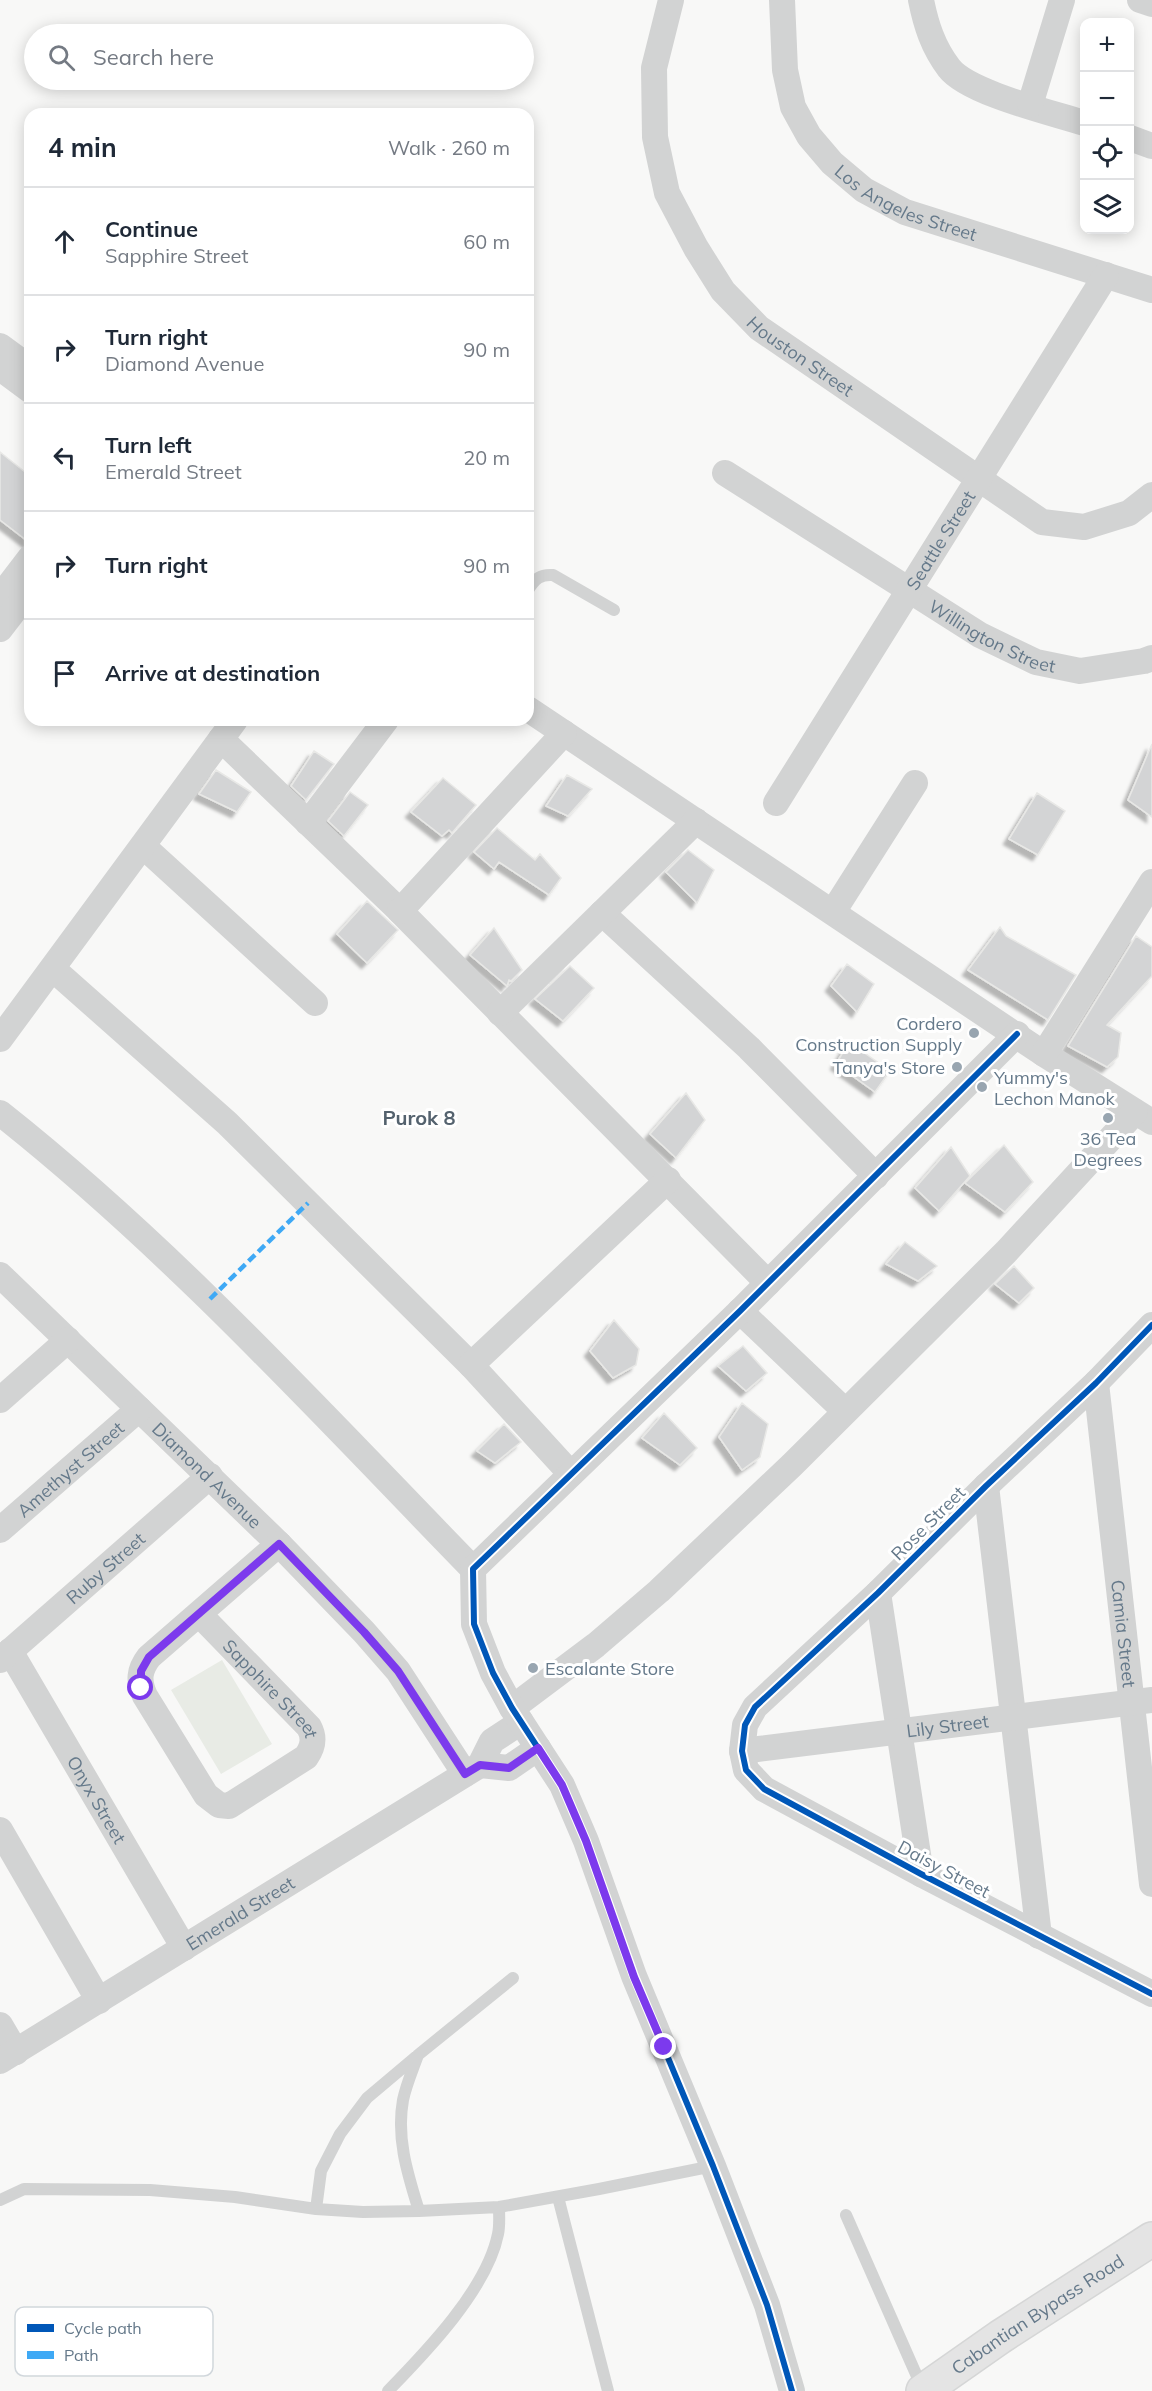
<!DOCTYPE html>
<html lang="en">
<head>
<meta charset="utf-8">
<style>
	body { margin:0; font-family:Mulish,sans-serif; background:#f2f2f3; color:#1f2937 }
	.controls { position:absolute; right:18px; top:18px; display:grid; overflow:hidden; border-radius:12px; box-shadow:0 3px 15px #0003 }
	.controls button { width:54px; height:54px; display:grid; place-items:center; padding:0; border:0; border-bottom:2px solid #e0e1e3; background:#fff; color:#1f2937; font:30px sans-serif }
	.stop { position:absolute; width:18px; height:18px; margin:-14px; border:4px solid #7c3aed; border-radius:50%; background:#fff }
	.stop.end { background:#7c3aed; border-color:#fff; box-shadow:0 2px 6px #0008 }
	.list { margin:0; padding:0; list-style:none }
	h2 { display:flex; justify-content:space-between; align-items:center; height:78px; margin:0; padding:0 24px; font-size:26px }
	h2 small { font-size:20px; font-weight:400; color:#747a83 }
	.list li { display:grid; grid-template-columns:39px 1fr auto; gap:18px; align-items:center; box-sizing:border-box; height:108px; padding:0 24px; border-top:2px solid #e0e1e3 }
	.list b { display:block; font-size:22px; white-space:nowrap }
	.list p { margin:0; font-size:20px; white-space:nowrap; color:#747a83 }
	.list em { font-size:20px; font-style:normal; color:#747a83 }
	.icon { flex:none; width:33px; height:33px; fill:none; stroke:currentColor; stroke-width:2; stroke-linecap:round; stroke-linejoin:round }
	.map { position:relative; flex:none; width:1152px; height:2391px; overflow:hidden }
	.search { position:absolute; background:#fff; box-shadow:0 3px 15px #0003; left:24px; top:24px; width:510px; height:66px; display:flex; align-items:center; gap:15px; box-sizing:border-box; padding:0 21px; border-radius:33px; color:#747a83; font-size:22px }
	.panel { position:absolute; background:#fff; box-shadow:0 3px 15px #0003; left:24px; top:108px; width:510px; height:618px; border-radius:18px }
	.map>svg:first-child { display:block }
	.green { fill:#e8ebe5 }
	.building { fill:#d3d4d5; stroke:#e8e8e6; stroke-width:1.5; filter:url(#shadow) }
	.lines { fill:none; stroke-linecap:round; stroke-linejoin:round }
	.secondary-casing { stroke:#d5d6d6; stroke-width:36 }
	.service { stroke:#d2d3d3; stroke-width:12 }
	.minor { stroke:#d2d3d3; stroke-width:26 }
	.secondary { stroke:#e4e4e4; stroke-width:33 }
	.quiet { stroke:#3fa9f5; stroke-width:4.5; stroke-dasharray:9 4.5; stroke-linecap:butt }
	.cycleway-casing { stroke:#fff; stroke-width:10 }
	.cycleway { stroke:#0057b8; stroke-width:6 }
	.route { stroke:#7c3aed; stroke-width:8 }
	.poi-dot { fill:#98a5b0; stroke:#fff; stroke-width:2 }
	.labels { text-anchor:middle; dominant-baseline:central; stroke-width:6; stroke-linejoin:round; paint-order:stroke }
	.street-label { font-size:18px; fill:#65798a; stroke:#fff }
	.poi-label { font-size:18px; fill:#65798a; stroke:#fff; text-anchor:end }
	.neighbourhood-label { font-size:20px; font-weight:bold; fill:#54626e; stroke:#fff }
	.key { fill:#fff; stroke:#d1d7dc; stroke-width:1.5 }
	.key-label { font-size:16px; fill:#65798a }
</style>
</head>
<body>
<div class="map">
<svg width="1152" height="2391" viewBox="0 0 1152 2391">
	<defs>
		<filter id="shadow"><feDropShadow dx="-5.5" dy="5.5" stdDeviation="1.5" flood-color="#0004"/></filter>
	</defs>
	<rect width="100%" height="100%" fill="#f8f8f7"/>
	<path class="green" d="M 222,1660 L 272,1744 L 221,1774 L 171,1690 Z"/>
	<path class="building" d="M 0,452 L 30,476 L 30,543 L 0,520 Z
		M 1152,744 L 1152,817 L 1128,800 Z
		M 314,751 L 334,764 L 306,800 L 291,786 Z
		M 216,770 L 251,792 L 237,812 L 199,794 Z
		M 567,775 L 592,789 L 568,816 L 546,806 Z
		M 443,778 L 476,805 L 452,833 L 449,830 L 442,836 L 411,812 Z
		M 350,792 L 368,805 L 344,836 L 328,821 Z
		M 1037,793 L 1065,811 L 1038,855 L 1009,839 Z
		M 497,828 L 535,860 L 540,854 L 561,878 L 549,895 L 499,862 L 494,869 L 474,852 Z
		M 688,850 L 714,870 L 697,903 L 666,872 Z
		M 367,901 L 398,930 L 367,963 L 337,934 Z
		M 1000,927 L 1006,936 L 1076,975 L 1048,1020 L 968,970 Z
		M 494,928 L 522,970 L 511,981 L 509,980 L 507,986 L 470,955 Z
		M 1136,936 L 1152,947 L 1152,976 L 1107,1025 L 1121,1033 L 1118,1057 L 1107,1067 L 1068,1046 Z
		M 847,964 L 874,984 L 857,1012 L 831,986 Z
		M 570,966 L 594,988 L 563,1021 L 535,999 Z
		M 849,1042 L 890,1071 L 875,1092 L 836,1064 Z
		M 686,1093 L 705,1120 L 676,1158 L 650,1134 Z
		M 1004,1145 L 1033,1182 L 1005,1212 L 965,1183 Z
		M 951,1147 L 970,1176 L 939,1211 L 915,1188 Z
		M 905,1242 L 937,1266 L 918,1281 L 886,1264 Z
		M 1014,1266 L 1034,1288 L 1019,1303 L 995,1284 Z
		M 614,1320 L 639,1349 L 636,1365 L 613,1378 L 590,1351 Z
		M 743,1346 L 767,1373 L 746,1391 L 718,1366 Z
		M 742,1403 L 768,1424 L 760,1457 L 742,1470 L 719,1437 Z
		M 664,1413 L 697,1448 L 680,1465 L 642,1438 Z
		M 504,1424 L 521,1442 L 495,1463 L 477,1451 Z"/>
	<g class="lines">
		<defs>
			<g id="secondary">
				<path id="s13" d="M 923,2391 L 1000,2337 L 1152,2239"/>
			</g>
		</defs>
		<use href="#secondary" class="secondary-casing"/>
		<path class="service" d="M 528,590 C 535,579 540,574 553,575 L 614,610
			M 418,2055 C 413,2069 406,2085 403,2100 C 396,2139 408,2175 419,2211
			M 558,2197 L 608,2391
			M 0,2200 L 24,2189 L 150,2190 L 235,2197 L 316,2209 L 363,2212 L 419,2211 L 499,2207 L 599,2189 L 713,2166
			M 316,2209 L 321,2171 L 340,2134 L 367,2098 L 418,2055 L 513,1978
			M 846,2215 L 923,2390
			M 388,2391 C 426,2352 487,2289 498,2234 C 500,2225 499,2215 499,2207"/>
		<g class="minor">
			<path id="s1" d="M 671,0 L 654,68 L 655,137 L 667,193 L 696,248 L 723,291 L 759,328 L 1042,522 L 1084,527 L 1129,513 L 1152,495"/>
			<path id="s2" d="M 782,0 L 785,70 L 793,107 L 809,136 L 832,163 L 864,190 L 905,212 L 1152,290"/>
			<path d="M 921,0 C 926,25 933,47 949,68 C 968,93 1053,113 1084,123"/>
			<path d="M 1140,0 L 1152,4"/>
			<path d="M 1030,105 L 1062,0"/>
			<path d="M 1130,138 L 1152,146"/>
			<path d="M 0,346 L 30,368"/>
			<path d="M 0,368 L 30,390"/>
			<path id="s3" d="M 725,473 L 980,635 L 1036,662 L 1080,671 L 1144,661 L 1152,658"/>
			<path d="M 0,597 L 30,558"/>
			<path d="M 0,629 L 30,590"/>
			<path d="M 528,709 L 1044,1054 L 1152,1122"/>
			<path d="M 221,739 L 400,911 L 768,1283"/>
			<path id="s4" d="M 776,803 L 1106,275"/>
			<path d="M 308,823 L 386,720"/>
			<path d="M 143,846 L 315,1003"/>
			<path d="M 400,911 L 564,733"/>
			<path d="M 833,912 L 915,783"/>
			<path d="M 602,913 L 749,1048 L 876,1176"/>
			<path d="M 53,969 L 227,1123 L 471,1365 L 571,1474"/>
			<path d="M 500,1013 L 696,821"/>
			<path d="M 0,1039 L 235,720"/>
			<path d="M 1044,1054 L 1152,882"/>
			<path d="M 0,1113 C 172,1249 320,1412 473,1569"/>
			<path id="s5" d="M 0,1275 L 279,1544 L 364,1632 L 398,1671 L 465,1774"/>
			<path d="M 740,1311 L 845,1411"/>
			<path d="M 1152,1325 L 1096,1383 L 986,1486 L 878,1593 L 755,1707 L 745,1725 L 742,1751 L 746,1770 L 764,1789 L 921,1874 L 1152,1994"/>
			<path d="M 471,1365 L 668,1180"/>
			<path id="s6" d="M 1096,1383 L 1152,1884"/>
			<path d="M 0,1400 L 68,1340"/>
			<path d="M 986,1486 L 1039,1936"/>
			<path id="s7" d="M 0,1530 L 139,1409"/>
			<path d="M 878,1593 L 921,1874"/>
			<path id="s8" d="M 199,1614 L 309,1727 C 315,1738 313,1747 306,1757 L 229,1806 L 219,1805 L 206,1795 L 145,1696 C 138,1681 139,1670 149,1657 L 279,1544"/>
			<path id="s9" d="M 10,1651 L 184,1948"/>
			<path id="s10" d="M 0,1660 L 210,1476"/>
			<path d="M 512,1708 L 596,1645 L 659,1591 L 792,1465 L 1006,1252 L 1135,1112"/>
			<path id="s11" d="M 742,1751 L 1152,1700"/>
			<path d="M 480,1765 L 509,1768 L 538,1748"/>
			<path d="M 0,1830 L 99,2001"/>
			<path d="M 0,2025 L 16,2052"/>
			<path id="s12" d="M 0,2061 L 480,1765 L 492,1741 L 521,1722"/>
			<path d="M 792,2391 L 767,2305 L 713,2166 L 634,1976 L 586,1841 L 562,1785 L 512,1708 L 493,1673 L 474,1624 L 473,1569 L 740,1311 L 1017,1034"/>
		</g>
		<use href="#secondary" class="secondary"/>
		<path class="quiet" d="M 210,1299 L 308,1203"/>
		<defs>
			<path id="cycleway" d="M 1152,1325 L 1096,1383 L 986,1486 L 878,1593 L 755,1707 L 745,1725 L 742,1751 L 746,1770 L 764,1789 L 921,1874 L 1152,1994
				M 792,2391 L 767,2305 L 713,2166 L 634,1976 L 586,1841 L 562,1785 L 512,1708 L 493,1673 L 474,1624 L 473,1569 L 740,1311 L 1017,1034"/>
		</defs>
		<use href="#cycleway" class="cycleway-casing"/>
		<use href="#cycleway" class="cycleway"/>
	</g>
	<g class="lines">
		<path class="route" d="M 141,1688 L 141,1671 L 149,1657 L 279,1544 L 364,1632 L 398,1671 L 465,1774 L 480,1765 L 509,1768 L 538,1748 L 562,1785 L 586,1841 L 634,1977 L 664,2047"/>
	</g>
	<g class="poi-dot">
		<circle cx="974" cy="1033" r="6"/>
		<circle cx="957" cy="1067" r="6"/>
		<circle cx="982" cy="1087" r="6"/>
		<circle cx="1108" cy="1118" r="6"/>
		<circle cx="533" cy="1668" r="6"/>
	</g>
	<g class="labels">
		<g class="street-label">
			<text stroke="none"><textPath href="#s2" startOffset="262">Los Angeles Street</textPath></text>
			<text stroke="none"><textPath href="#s1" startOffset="411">Houston Street</textPath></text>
			<text stroke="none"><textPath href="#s4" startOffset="310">Seattle Street</textPath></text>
			<text stroke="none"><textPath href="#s3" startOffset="314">Willington Street</textPath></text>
			<text stroke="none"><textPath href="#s7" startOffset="93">Amethyst Street</textPath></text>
			<text stroke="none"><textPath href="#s5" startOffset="288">Diamond Avenue</textPath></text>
			<text transform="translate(928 1523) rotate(-45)">Rose Street</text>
			<text stroke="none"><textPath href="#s10" startOffset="140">Ruby Street</textPath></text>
			<text stroke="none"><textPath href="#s6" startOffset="252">Camia Street</textPath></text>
			<text stroke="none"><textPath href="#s8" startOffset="104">Sapphire Street</textPath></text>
			<text stroke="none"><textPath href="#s11" startOffset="207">Lily Street</textPath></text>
			<text stroke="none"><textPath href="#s9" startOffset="172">Onyx Street</textPath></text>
			<text transform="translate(944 1869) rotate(28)">Daisy Street</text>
			<text stroke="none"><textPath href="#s12" startOffset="282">Emerald Street</textPath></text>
			<text stroke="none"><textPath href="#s13" startOffset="138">Cabantian Bypass Road</textPath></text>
		</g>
		<g class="poi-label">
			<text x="962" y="1023">Cordero<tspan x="962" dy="21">Construction Supply</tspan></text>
			<text x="945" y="1067">Tanya's Store</text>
			<text x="994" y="1077" text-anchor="start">Yummy's<tspan x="994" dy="21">Lechon Manok</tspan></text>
			<text x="1108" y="1138" text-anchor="middle">36 Tea<tspan x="1108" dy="21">Degrees</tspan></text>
			<text x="545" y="1668" text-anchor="start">Escalante Store</text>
		</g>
		<g class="neighbourhood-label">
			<text x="419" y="1117">Purok 8</text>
		</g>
	</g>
	<rect x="15" y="2307" width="198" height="69" rx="9" class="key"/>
	<rect x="27" y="2324" width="27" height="8" fill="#0057b8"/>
	<rect x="27" y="2351" width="27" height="8" fill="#3fa9f5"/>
	<g class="key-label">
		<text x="64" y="2334">Cycle path</text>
		<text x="64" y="2361">Path</text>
	</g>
</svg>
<div class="controls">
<button>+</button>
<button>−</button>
<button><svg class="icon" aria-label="locate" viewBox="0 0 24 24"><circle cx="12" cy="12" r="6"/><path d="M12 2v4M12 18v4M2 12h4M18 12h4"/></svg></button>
<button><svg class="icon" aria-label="layers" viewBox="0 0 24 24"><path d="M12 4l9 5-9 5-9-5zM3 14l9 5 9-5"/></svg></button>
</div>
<div class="stop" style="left:141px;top:1688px"></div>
<div class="stop end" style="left:664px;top:2047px"></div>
<div class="search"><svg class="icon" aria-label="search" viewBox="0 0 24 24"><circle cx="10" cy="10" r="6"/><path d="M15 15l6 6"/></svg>Search here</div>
<section class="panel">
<h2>4 min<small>Walk · 260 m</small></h2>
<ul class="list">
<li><svg class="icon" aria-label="ahead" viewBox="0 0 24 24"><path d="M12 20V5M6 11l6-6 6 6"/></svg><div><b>Continue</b><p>Sapphire Street</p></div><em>60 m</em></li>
<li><svg class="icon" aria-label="right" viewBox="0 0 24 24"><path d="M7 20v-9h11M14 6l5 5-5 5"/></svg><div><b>Turn right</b><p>Diamond Avenue</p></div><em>90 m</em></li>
<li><svg class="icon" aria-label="left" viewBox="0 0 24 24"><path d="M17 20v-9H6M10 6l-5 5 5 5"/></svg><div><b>Turn left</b><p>Emerald Street</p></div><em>20 m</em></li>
<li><svg class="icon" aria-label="right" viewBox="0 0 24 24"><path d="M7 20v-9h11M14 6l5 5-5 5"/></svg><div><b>Turn right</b></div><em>90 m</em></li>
<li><svg class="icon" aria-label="arrive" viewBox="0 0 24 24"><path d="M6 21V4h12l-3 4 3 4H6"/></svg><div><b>Arrive at destination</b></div></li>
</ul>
</section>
</div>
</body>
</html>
